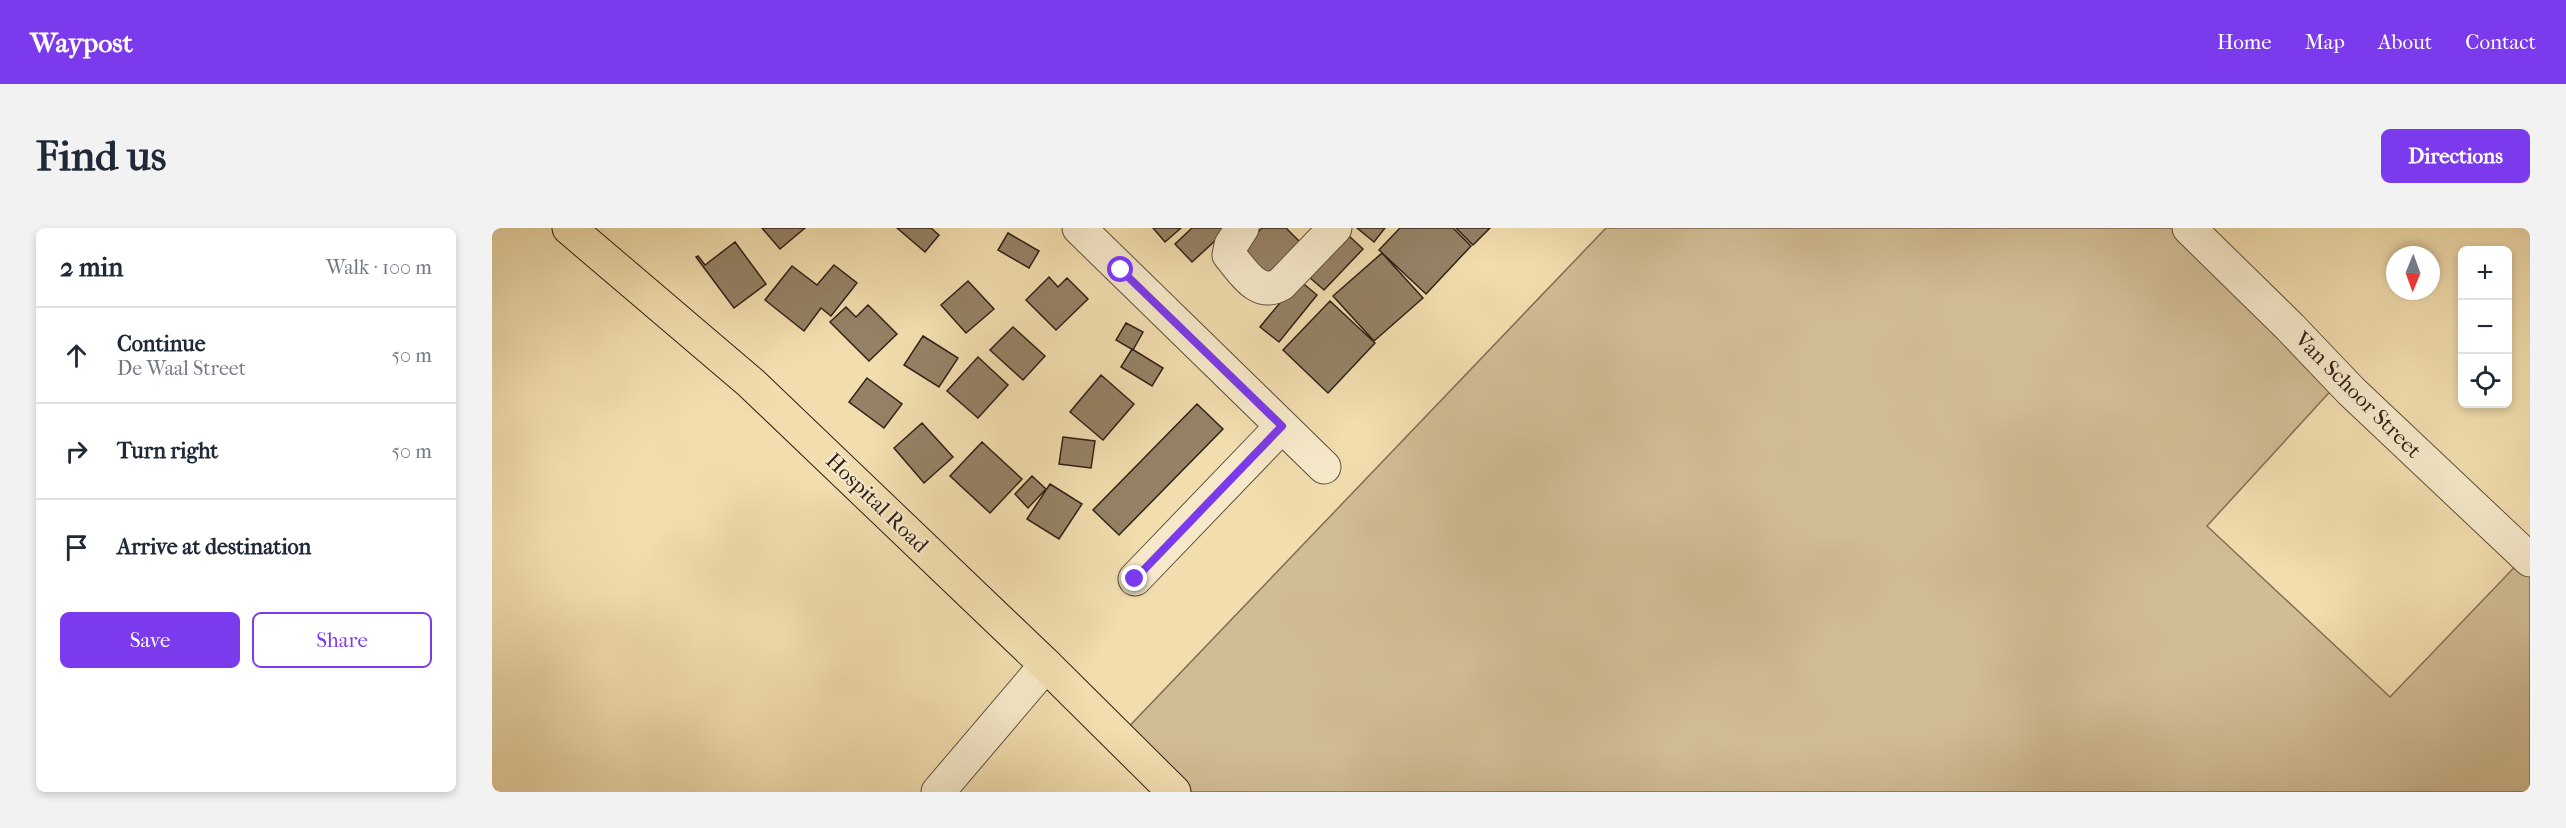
<!DOCTYPE html>
<html lang="en">
<head>
<meta charset="utf-8">
<style>
	body { margin:0; font-family:"IM FELL French Canon",serif; background:#f2f2f3; color:#1f2937 }
	.controls { position:absolute; right:18px; top:18px; display:grid; overflow:hidden; border-radius:9px; box-shadow:0 3px 9px #0003 }
	.controls button { width:54px; height:54px; display:grid; place-items:center; padding:0; border:0; border-bottom:2px solid #e0e1e3; background:#fff; color:#1f2937; font:30px sans-serif }
	.compass { position:absolute; left:1894px; top:18px; width:54px; height:54px; border-radius:50%; background:#fff; box-shadow:0 3px 9px #0003; rotate:181deg }
	.stop { position:absolute; width:18px; height:18px; margin:-14px; border:4px solid #7c3aed; border-radius:50%; background:#fff }
	.stop.end { background:#7c3aed; border-color:#fff; box-shadow:0 2px 6px #0008 }
	.list { margin:0; padding:0; list-style:none }
	h2 { display:flex; justify-content:space-between; align-items:center; height:78px; margin:0; padding:0 24px; font-size:26px }
	h2 small { font-size:20px; font-weight:400; color:#747a83 }
	.list li { display:grid; grid-template-columns:39px 1fr auto; gap:18px; align-items:center; box-sizing:border-box; height:96px; padding:0 24px; border-top:2px solid #e0e1e3 }
	.list b { display:block; font-size:22px; white-space:nowrap }
	.list p { margin:0; font-size:20px; white-space:nowrap; color:#747a83 }
	.list em { font-size:20px; font-style:normal; color:#747a83 }
	.actions { display:flex; gap:12px; padding:18px 24px }
	.actions a { flex:1; padding:14px 0; border:2px solid #7c3aed; border-radius:9px; text-align:center; font-size:21px; color:#7c3aed }
	.actions .main { background:#7c3aed; color:#fff }
	.icon { flex:none; width:33px; height:33px; fill:none; stroke:currentColor; stroke-width:2; stroke-linecap:round; stroke-linejoin:round }
	.map { position:relative; flex:none; width:2038px; height:564px; overflow:hidden; border-radius:9px }
	header { display:flex; align-items:center; gap:36px; box-sizing:border-box; height:84px; padding:0 30px; background:#7c3aed; color:#fff }
	header strong { font-size:28px }
	nav { display:flex; gap:33px; margin-inline-start:auto; font-size:21px }
	.intro { display:flex; align-items:center; justify-content:space-between; box-sizing:border-box; height:144px; padding:0 36px }
	h1 { margin:0; font-size:42px }
	.button { padding:15px 27px; border-radius:9px; background:#7c3aed; color:#fff; font-size:21px; font-weight:700 }
	main { display:flex; gap:36px; padding:0 36px }
	aside { flex:1; background:#fff; border-radius:9px; box-shadow:0 3px 9px #0003 }
	.map>svg:first-child { display:block }
	.green { fill:#d1bd94; stroke:#826e56; stroke-width:1.5 }
	.building { fill:#958266; stroke:#322017; stroke-width:1.5 }
	.lines { fill:none; stroke-linecap:round; stroke-linejoin:round }
	.minor-casing { stroke:#624f3d; stroke-width:35 }
	.major-casing { stroke:#322017; stroke-width:35 }
	.minor { stroke:#f6e9ca; stroke-width:33 }
	.major { stroke:#f1ddae; stroke-width:33 }
	.route { stroke:#7c3aed; stroke-width:8 }
	.labels { text-anchor:middle; dominant-baseline:central; stroke-width:4.5; stroke-linejoin:round; paint-order:stroke }
	.street-label { font-size:22px; fill:#322017; stroke:#f6e9ca }
</style>
</head>
<body>
<header>
<strong>Waypost</strong>
<nav><a>Home</a><a>Map</a><a>About</a><a>Contact</a></nav>
</header>
<div class="intro"><h1>Find us</h1><a class="button">Directions</a></div>
<main>
<aside>
<h2>2 min<small>Walk · 100 m</small></h2>
<ul class="list">
<li><svg class="icon" aria-label="ahead" viewBox="0 0 24 24"><path d="M12 20V5M6 11l6-6 6 6"/></svg><div><b>Continue</b><p>De Waal Street</p></div><em>50 m</em></li>
<li><svg class="icon" aria-label="right" viewBox="0 0 24 24"><path d="M7 20v-9h11M14 6l5 5-5 5"/></svg><div><b>Turn right</b></div><em>50 m</em></li>
<li><svg class="icon" aria-label="arrive" viewBox="0 0 24 24"><path d="M6 21V4h12l-3 4 3 4H6"/></svg><div><b>Arrive at destination</b></div></li>
</ul>
<div class="actions"><a class="main">Save</a><a>Share</a></div>
</aside>
<div class="map">
<svg width="2038" height="564" viewBox="0 0 2038 564">
	<rect width="100%" height="100%" fill="#f1ddae"/>
	<filter id="stains"><feTurbulence type="fractalNoise" baseFrequency=".00333" numOctaves="4"/><feColorMatrix values="0 0 0 0 .2 0 0 0 0 .09 0 0 0 0 .02 0 0 0 .5 -.17"/></filter>
	<radialGradient id="worn" r=".72"><stop offset=".6" stop-color="#630" stop-opacity="0"/><stop offset="1" stop-color="#630" stop-opacity=".3"/></radialGradient>
	<path class="green" d="M 1114,0 L 1709,0 L 1856,144 L 1715,298 L 1898,469 L 2038,323 L 2038,564 L 682,564 L 626,510 Z"/>
	<path class="building" d="M 270,0 L 313,0 L 288,21 Z
		M 405,0 L 439,0 L 447,7 L 433,24 Z
		M 661,0 L 689,0 L 673,14 Z
		M 700,0 L 737,0 L 700,34 L 683,16 Z
		M 770,0 L 794,0 L 810,16 L 776,51 L 747,24 Z
		M 865,0 L 893,0 L 882,14 Z
		M 908,0 L 961,0 L 979,18 L 934,66 L 887,22 Z
		M 964,0 L 998,0 L 981,17 Z
		M 516,5 L 547,23 L 537,40 L 506,22 Z
		M 856,7 L 871,21 L 832,62 L 816,48 Z
		M 243,14 L 274,56 L 242,80 L 204,29 L 206,28 L 213,37 Z
		M 890,25 L 931,70 L 882,113 L 841,68 Z
		M 342,37 L 365,55 L 339,88 L 329,80 L 312,103 L 273,72 L 300,38 L 325,57 Z
		M 557,49 L 566,59 L 575,50 L 596,71 L 564,102 L 534,72 Z
		M 807,52 L 825,67 L 787,114 L 768,99 Z
		M 476,53 L 502,81 L 474,105 L 449,77 Z
		M 838,73 L 883,115 L 836,165 L 791,122 Z
		M 376,77 L 405,106 L 377,133 L 338,94 L 354,79 L 364,89 Z
		M 634,95 L 651,104 L 641,122 L 624,112 Z
		M 521,99 L 553,128 L 531,152 L 498,122 Z
		M 431,108 L 466,130 L 447,159 L 412,137 Z
		M 640,121 L 671,140 L 660,158 L 629,139 Z
		M 486,129 L 516,157 L 486,190 L 455,163 Z
		M 609,147 L 642,176 L 611,212 L 578,184 Z
		M 375,150 L 410,176 L 392,200 L 357,174 Z
		M 705,176 L 731,201 L 627,307 L 601,282 Z
		M 430,195 L 461,229 L 432,255 L 402,220 Z
		M 571,209 L 603,213 L 599,240 L 567,236 Z
		M 490,214 L 530,251 L 498,285 L 458,248 Z
		M 540,248 L 554,261 L 536,280 L 523,266 Z
		M 558,256 L 590,276 L 567,311 L 535,291 Z"/>
	<g class="lines">
		<defs>
			<path id="minor" d="M 587,0 L 832,239
				M 750,0 L 739,17 L 737,27 C 751,43 765,70 789,56 L 843,0
				M 1697,0 L 1798,99 L 1859,163 L 2038,332
				M 643,351 L 790,198
				M 446,564 L 554,437"/>
			<path id="major" d="M 77,0 L 259,155 L 554,437 L 682,564"/>
		</defs>
		<use href="#minor" class="minor-casing"/>
		<use href="#major" class="major-casing"/>
		<use href="#minor" class="minor"/>
		<use href="#major" class="major"/>
	</g>
	<g class="lines">
		<path class="route" d="M 629,42 L 790,198 L 643,351"/>
	</g>
	<g class="labels">
		<g class="street-label">
			<text transform="translate(1866 167) rotate(45)">Van Schoor Street</text>
			<text transform="translate(385 275) rotate(44)">Hospital Road</text>
		</g>
	</g>
	<rect width="100%" height="100%" filter="url(#stains)"/>
	<rect width="100%" height="100%" fill="url(#worn)"/>
</svg>
<div class="controls">
<button>+</button>
<button>−</button>
<button><svg class="icon" aria-label="locate" viewBox="0 0 24 24"><circle cx="12" cy="12" r="6"/><path d="M12 2v4M12 18v4M2 12h4M18 12h4"/></svg></button>
</div>
<svg class="compass" viewBox="-18 -18 36 36"><path d="M0-13l5 13h-10z" fill="#e53935"/><path d="M0 13l5-13h-10z" fill="#747a83"/></svg>
<div class="stop" style="left:629px;top:42px"></div>
<div class="stop end" style="left:643px;top:351px"></div>
</div>
</main>
</body>
</html>
